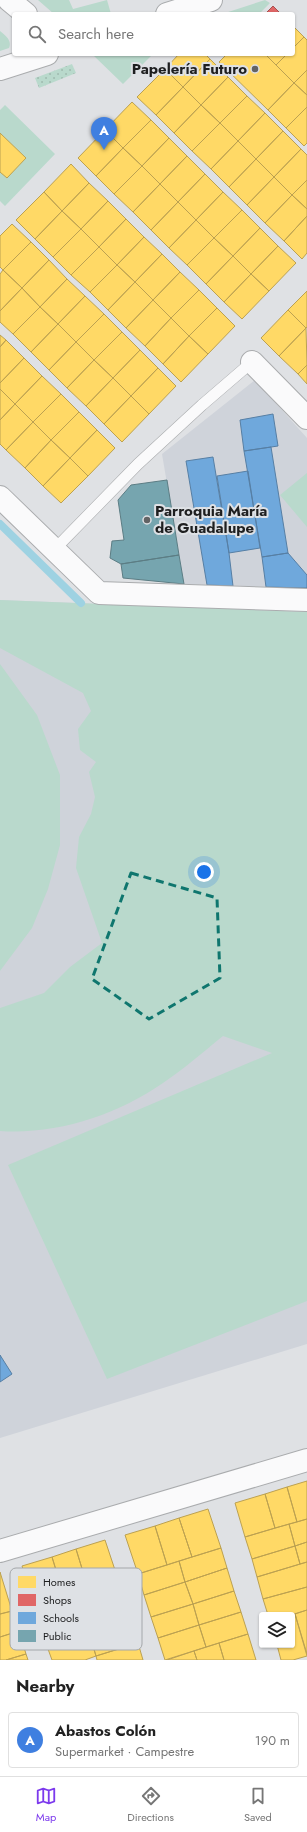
<!DOCTYPE html>
<html lang="en">
<head>
<meta charset="utf-8">
<style>
	body { margin:0; font-family:Jost,sans-serif; background:#f6f6f6; color:#222 }
	.controls { position:absolute; right:12px; bottom:12px; display:grid; overflow:hidden; border-radius:4px; box-shadow:0 1px 3px #0004 }
	.controls button { width:36px; height:36px; display:grid; place-items:center; padding:0; border:0; border-bottom:1px solid #e0e0e0; background:#fff; color:#222; font:20px sans-serif }
	.you { position:absolute; left:204px; top:872px; width:14px; height:14px; margin:-10px; border:3px solid #fff; border-radius:50%; background:#1a73e8; box-shadow:0 0 0 6px #1a73e833 }
	.badge { display:grid; place-items:center; width:26px; height:26px; border-radius:50%; background:#7c3aed; color:#fff; font-size:13px; font-weight:700 }
	.pin { position:absolute; translate:-50% -33px; filter:drop-shadow(0 1px 2px #0008) }
	.pin::after { content:''; position:absolute; top:21px; width:14px; height:12px; background:inherit; clip-path:polygon(0 0,100% 0,50% 100%) }
	.list { margin:0; padding:0; list-style:none }
	h2 { display:flex; justify-content:space-between; align-items:center; height:52px; margin:0; padding:0 16px; font-size:17px }
	h2 small { font-size:13px; font-weight:400; color:#767676 }
	.list li { display:grid; grid-template-columns:26px 1fr auto; gap:12px; align-items:center; box-sizing:border-box; height:56px; margin:0 8px 8px; padding:0 8px; border:1px solid #e0e0e0; border-radius:4px }
	.list b { display:block; font-size:15px; white-space:nowrap }
	.list p { margin:0; font-size:13px; white-space:nowrap; color:#767676 }
	.list em { font-size:13px; font-style:normal; color:#767676 }
	.icon { flex:none; width:22px; height:22px; fill:none; stroke:currentColor; stroke-width:2; stroke-linecap:round; stroke-linejoin:round }
	.map { position:relative; flex:none; width:307px; height:1660px; overflow:hidden }
	.search { position:absolute; background:#fff; box-shadow:0 1px 3px #0004; left:12px; right:12px; top:12px; height:44px; display:flex; align-items:center; gap:10px; box-sizing:border-box; padding:0 14px; border-radius:4px; color:#767676; font-size:15px }
	.sheet { height:116px; background:#fff }
	nav { display:flex; justify-content:space-around; align-items:center; box-sizing:border-box; height:56px; border-top:1px solid #e0e0e0; background:#fff; font-size:11px; color:#767676 }
	nav a { display:grid; justify-items:center; gap:2px }
	nav .on { color:#7c3aed }
	.map>svg:first-child { display:block }
	.built { fill:#cfd3da }
	.green { fill:#b9d9cc }
	.garden { fill:url(#garden-dots) }
	.homes { fill:#ffd966; stroke:#bca151 }
	.shops { fill:#e06666; stroke:#a65151 }
	.schools { fill:#6fa8dc; stroke:#577fa4 }
	.public { fill:#76a5af; stroke:#5c7d84 }
	.lines { fill:none; stroke-linecap:round; stroke-linejoin:round }
	.stream { stroke:#9ed2e2; stroke-width:8 }
	.service-casing { stroke:#aaacae; stroke-width:12 }
	.minor-casing { stroke:#aaacae; stroke-width:24 }
	.service { stroke:#fafafb; stroke-width:11 }
	.minor { stroke:#fafafb; stroke-width:22 }
	.marked { fill:none; stroke:#0f766e; stroke-width:3; stroke-dasharray:8 5; stroke-linejoin:round }
	.poi-dot { fill:#626365; stroke:#dee1e5; stroke-width:1.5 }
	.labels { text-anchor:middle; dominant-baseline:central; stroke-width:4; stroke-linejoin:round; paint-order:stroke }
	.poi-label { font-size:15px; font-weight:bold; fill:#1e1f20; stroke:#dee1e5; text-anchor:end }
	.key { fill:#dee1e5; stroke:#a4a7aa; stroke-width:1 }
	.key-label { font-size:11px; fill:#1e1f20 }
</style>
</head>
<body>
<div class="map">
<svg width="307" height="1660" viewBox="0 0 307 1660">
	<defs>
		<pattern id="garden-dots" width="8" height="8" patternUnits="userSpaceOnUse"><rect width="8" height="8" fill="#b9d9cc"/><path d="M2 2h.1M6 6h.1" fill="none" stroke="#9fbaaf" stroke-width="1.8" stroke-linecap="round"/></pattern>
	</defs>
	<rect width="100%" height="100%" fill="#dfe1e4"/>
	<path class="built" d="M 255,380 L 307,438 L 307,588 L 184,584 L 162,454 Z
		M 0,600 L 307,612 L 307,1344 L 0,1438 Z"/>
	<path class="green" d="M 38,0 L 69,0 L 73,9 L 107,0 L 111,14 L 54,14 Z
		M 265,0 L 270,3 L 259,14 L 222,14 Z
		M 0,31 C 6,36 12,40 9,48 L 0,51 Z
		M 99,54 L 153,54 L 123,84 L 94,56 Z
		M 5,105 L 55,154 L 5,206 L 0,201 L 0,110 Z
		M 307,473 L 307,527 L 280,495 Z
		M 0,600 L 307,612 L 307,1301 L 107,1379 L 8,1165 L 272,1053 L 223,1036 C 203,1052 184,1069 163,1083 C 117,1115 56,1135 0,1131 L 0,1008 L 44,993 L 70,967 L 102,943 L 76,868 L 79,837 L 91,814 L 95,797 L 89,772 L 96,762 L 80,750 L 78,729 L 91,711 L 83,693 L 0,648 Z
		M 0,664 L 37,715 L 60,775 L 60,845 L 48,889 L 32,928 L 0,971 Z"/>
	<path class="garden" d="M 72,64 L 76,73 L 39,88 L 35,78 Z"/>
	<path class="homes" d="M 293,26 L 304,37 L 293,48 Z
		M 304,37 L 307,40 L 307,70 L 294,83 L 276,65 L 287,54 L 293,54 L 293,48 Z
		M 179,54 L 205,54 L 210,59 L 183,87 L 165,69 Z
		M 227,54 L 265,54 L 294,83 L 268,110 L 219,62 Z
		M 265,54 L 287,54 L 276,65 Z
		M 210,59 L 228,77 L 201,105 L 183,87 Z
		M 165,69 L 183,87 L 156,115 L 137,97 Z
		M 307,70 L 307,95 L 294,83 Z
		M 228,77 L 247,96 L 220,123 L 201,105 Z
		M 294,83 L 307,95 L 307,107 L 286,128 L 268,110 Z
		M 183,87 L 201,105 L 174,133 L 156,115 Z
		M 247,96 L 265,113 L 238,141 L 220,123 Z
		M 132,102 L 151,120 L 123,148 L 105,130 Z
		M 201,105 L 220,123 L 192,151 L 174,133 Z
		M 307,107 L 307,143 L 304,146 L 286,128 Z
		M 265,113 L 283,131 L 256,159 L 238,141 Z
		M 151,120 L 169,138 L 142,166 L 123,148 Z
		M 220,123 L 238,141 L 211,169 L 192,151 Z
		M 105,130 L 123,148 L 96,176 L 78,158 Z
		M 283,131 L 301,149 L 274,177 L 256,159 Z
		M 0,133 L 26,158 L 7,178 L 0,172 Z
		M 169,138 L 187,156 L 160,184 L 142,166 Z
		M 238,141 L 256,159 L 229,187 L 211,169 Z
		M 123,148 L 142,166 L 114,194 L 96,176 Z
		M 301,149 L 307,155 L 307,180 L 292,195 L 274,177 Z
		M 187,156 L 205,174 L 178,202 L 160,184 Z
		M 256,159 L 274,177 L 247,205 L 229,187 Z
		M 71,164 L 89,183 L 62,211 L 44,192 Z
		M 142,166 L 160,184 L 133,212 L 114,194 Z
		M 205,174 L 223,192 L 196,220 L 178,202 Z
		M 274,177 L 292,195 L 265,223 L 247,205 Z
		M 307,180 L 307,209 L 292,195 Z
		M 89,183 L 108,201 L 81,229 L 62,211 Z
		M 160,184 L 178,202 L 151,230 L 133,212 Z
		M 44,192 L 62,211 L 35,239 L 16,220 Z
		M 223,192 L 242,210 L 214,238 L 196,220 Z
		M 292,195 L 307,209 L 307,216 L 284,241 L 265,223 Z
		M 108,201 L 126,219 L 99,247 L 81,229 Z
		M 178,202 L 196,220 L 169,248 L 151,230 Z
		M 242,210 L 260,228 L 233,256 L 214,238 Z
		M 62,211 L 81,229 L 53,257 L 35,239 Z
		M 307,216 L 307,253 L 302,259 L 284,241 Z
		M 126,219 L 144,237 L 117,265 L 99,247 Z
		M 196,220 L 214,238 L 187,265 L 169,248 Z
		M 12,224 L 31,242 L 3,270 L 0,267 L 0,236 Z
		M 260,228 L 278,246 L 251,274 L 233,256 Z
		M 81,229 L 99,247 L 71,275 L 53,257 Z
		M 144,237 L 162,254 L 135,282 L 117,265 Z
		M 214,238 L 233,256 L 206,284 L 187,265 Z
		M 31,242 L 49,260 L 22,288 L 3,270 Z
		M 278,246 L 296,263 L 269,291 L 251,274 Z
		M 99,247 L 117,265 L 90,292 L 71,275 Z
		M 162,254 L 180,272 L 153,300 L 135,282 Z
		M 233,256 L 251,274 L 224,302 L 206,284 Z
		M 49,260 L 67,279 L 40,307 L 22,288 Z
		M 117,265 L 135,282 L 108,310 L 90,292 Z
		M 3,270 L 22,288 L 0,311 L 0,274 Z
		M 180,272 L 199,290 L 171,318 L 153,300 Z
		M 251,274 L 269,291 L 242,319 L 224,302 Z
		M 67,279 L 85,296 L 58,324 L 40,307 Z
		M 135,282 L 153,300 L 126,328 L 108,310 Z
		M 22,288 L 40,307 L 13,334 L 0,322 L 0,311 Z
		M 199,290 L 217,308 L 189,336 L 171,318 Z
		M 307,291 L 307,327 L 306,328 L 288,310 Z
		M 85,296 L 104,314 L 76,342 L 58,324 Z
		M 153,300 L 171,318 L 145,346 L 126,328 Z
		M 40,307 L 58,324 L 31,352 L 13,334 Z
		M 217,308 L 235,326 L 208,354 L 189,336 Z
		M 288,310 L 306,328 L 279,356 L 261,338 Z
		M 104,314 L 122,332 L 94,360 L 76,342 Z
		M 171,318 L 189,336 L 163,364 L 145,346 Z
		M 58,324 L 76,342 L 49,370 L 31,352 Z
		M 306,328 L 307,365 L 298,374 L 279,356 Z
		M 122,332 L 140,350 L 113,378 L 94,360 Z
		M 0,335 L 6,340 L 0,347 Z
		M 189,336 L 208,354 L 181,382 L 163,364 Z
		M 6,340 L 24,358 L 0,383 L 0,347 Z
		M 76,342 L 94,360 L 67,388 L 49,370 Z
		M 140,350 L 158,368 L 131,396 L 113,378 Z
		M 24,358 L 42,376 L 15,404 L 0,389 L 0,383 Z
		M 94,360 L 113,378 L 86,406 L 67,388 Z
		M 307,365 L 307,384 L 298,374 Z
		M 158,368 L 176,386 L 149,414 L 131,396 Z
		M 42,376 L 61,394 L 33,422 L 15,404 Z
		M 113,378 L 131,396 L 104,424 L 86,406 Z
		M 0,389 L 15,404 L 0,420 Z
		M 61,394 L 79,412 L 51,440 L 33,422 Z
		M 131,396 L 149,414 L 122,442 L 104,424 Z
		M 15,404 L 33,422 L 6,450 L 0,444 L 0,420 Z
		M 79,412 L 97,430 L 70,458 L 51,440 Z
		M 33,422 L 51,440 L 25,468 L 6,450 Z
		M 97,430 L 115,448 L 88,476 L 70,458 Z
		M 51,440 L 70,458 L 43,486 L 25,468 Z
		M 70,458 L 88,476 L 61,503 L 43,486 Z
		M 307,1481 L 307,1519 L 297,1522 L 287,1487 Z
		M 287,1487 L 297,1522 L 275,1528 L 265,1494 Z
		M 265,1494 L 275,1528 L 245,1537 L 235,1503 Z
		M 208,1509 L 221,1548 L 192,1557 L 179,1518 Z
		M 179,1518 L 192,1557 L 167,1565 L 155,1526 Z
		M 307,1519 L 307,1542 L 295,1546 L 289,1524 Z
		M 289,1524 L 295,1546 L 252,1559 L 245,1537 Z
		M 155,1526 L 167,1565 L 138,1574 L 125,1535 Z
		M 105,1540 L 118,1579 L 88,1588 L 76,1549 Z
		M 307,1542 L 307,1562 L 300,1564 L 295,1546 Z
		M 295,1546 L 300,1564 L 257,1577 L 252,1559 Z
		M 221,1548 L 227,1568 L 185,1582 L 179,1561 Z
		M 76,1549 L 88,1588 L 64,1596 L 52,1557 Z
		M 52,1557 L 64,1596 L 35,1606 L 22,1566 Z
		M 179,1561 L 185,1582 L 144,1595 L 138,1574 Z
		M 307,1562 L 307,1587 L 263,1599 L 257,1577 Z
		M 227,1568 L 234,1591 L 193,1604 L 185,1582 Z
		M 0,1572 L 12,1611 L 0,1614 Z
		M 185,1582 L 193,1604 L 151,1617 L 144,1595 Z
		M 307,1587 L 307,1610 L 291,1615 L 268,1615 L 263,1599 Z
		M 234,1591 L 241,1612 L 199,1625 L 193,1604 Z
		M 193,1604 L 199,1625 L 158,1638 L 151,1617 Z
		M 307,1610 L 307,1654 L 295,1614 Z
		M 12,1611 L 19,1631 L 0,1637 L 0,1614 Z
		M 241,1612 L 248,1634 L 206,1647 L 199,1625 Z
		M 295,1614 L 307,1656 L 293,1660 L 281,1660 L 277,1645 L 292,1645 L 291,1615 Z
		M 131,1622 L 138,1643 L 96,1656 L 90,1636 Z
		M 199,1625 L 206,1647 L 165,1660 L 158,1638 Z
		M 19,1631 L 26,1654 L 6,1660 L 0,1660 L 0,1637 Z
		M 248,1634 L 256,1660 L 224,1660 L 219,1643 Z
		M 90,1636 L 96,1656 L 85,1660 L 52,1660 L 48,1649 Z
		M 138,1643 L 143,1660 L 97,1660 L 96,1656 Z
		M 219,1643 L 224,1660 L 197,1660 L 194,1651 Z
		M 194,1651 L 197,1660 L 167,1660 Z
		M 26,1654 L 28,1660 L 6,1660 Z"/>
	<path class="shops" d="M 273,6 L 281,14 L 265,14 Z"/>
	<path class="schools" d="M 273,414 L 278,446 L 244,451 L 240,420 Z
		M 271,447 L 288,553 L 262,557 L 244,451 Z
		M 213,457 L 229,553 L 233,586 L 207,585 L 186,461 Z
		M 248,471 L 260,548 L 229,553 L 217,476 Z
		M 288,553 L 307,575 L 307,588 L 266,587 L 262,557 Z
		M 0,1355 L 12,1374 L 0,1382 Z"/>
	<path class="public" d="M 167,480 L 179,555 L 121,564 L 110,558 L 112,541 L 124,540 L 118,500 L 131,485 Z
		M 179,555 L 184,584 L 123,578 L 121,564 Z"/>
	<g class="lines">
		<path class="stream" d="M 0,524 L 81,603"/>
		<defs>
			<path id="service" d="M 54,550 L 138,464 L 202,405 L 252,362"/>
			<path id="minor" d="M 9,0 L 26,14
				M 167,14 L 211,0
				M 0,69 L 47,54
				M 252,362 L 307,418
				M 0,497 L 99,593 L 307,600
				M 0,1551 L 307,1460"/>
		</defs>
		<use href="#service" class="service-casing"/>
		<use href="#minor" class="minor-casing"/>
		<use href="#service" class="service"/>
		<use href="#minor" class="minor"/>
	</g>
	<path class="marked" d="M 131,873 L 217,898 L 220,978 L 149,1019 L 92,979 Z"/>
	<g class="poi-dot">
		<circle cx="255" cy="69" r="4"/>
		<circle cx="147" cy="520" r="4"/>
	</g>
	<g class="labels">
		<g class="poi-label">
			<text x="247" y="69">Papelería Futuro</text>
			<text x="155" y="511" text-anchor="start">Parroquia María<tspan x="155" dy="17">de Guadalupe</tspan></text>
		</g>
	</g>
	<rect x="10" y="1568" width="132" height="82" rx="6" class="key"/>
	<rect x="18" y="1576" width="18" height="12" fill="#ffd966"/>
	<rect x="18" y="1594" width="18" height="12" fill="#e06666"/>
	<rect x="18" y="1612" width="18" height="12" fill="#6fa8dc"/>
	<rect x="18" y="1630" width="18" height="12" fill="#76a5af"/>
	<g class="key-label">
		<text x="43" y="1586">Homes</text>
		<text x="43" y="1604">Shops</text>
		<text x="43" y="1622">Schools</text>
		<text x="43" y="1640">Public</text>
	</g>
</svg>
<div class="controls">
<button><svg class="icon" aria-label="layers" viewBox="0 0 24 24"><path d="M12 4l9 5-9 5-9-5zM3 14l9 5 9-5"/></svg></button>
</div>
<div class="you"></div>
<div class="pin badge" style="left:104px;top:150px;background:#3f7fe0">A</div>
<div class="search"><svg class="icon" aria-label="search" viewBox="0 0 24 24"><circle cx="10" cy="10" r="6"/><path d="M15 15l6 6"/></svg>Search here</div>
</div>
<section class="sheet">
<h2>Nearby<small></small></h2>
<ul class="list">
<li><span class="badge" style="background:#3f7fe0">A</span><div><b>Abastos Colón</b><p>Supermarket · Campestre</p></div><em>190 m</em></li>
</ul>
</section>
<nav>
<a class="on"><svg class="icon" aria-label="map" viewBox="0 0 24 24"><path d="M3 6l6-2 6 2 6-2v14l-6 2-6-2-6 2zM9 4v14M15 6v14"/></svg>Map</a>
<a><svg class="icon" aria-label="directions" viewBox="0 0 24 24"><path d="M12 3l9 9-9 9-9-9zM9 14v-3h6M13 9l2 2-2 2"/></svg>Directions</a>
<a><svg class="icon" aria-label="saved" viewBox="0 0 24 24"><path d="M7 4h10v16l-5-4-5 4z"/></svg>Saved</a>
</nav>
</body>
</html>
